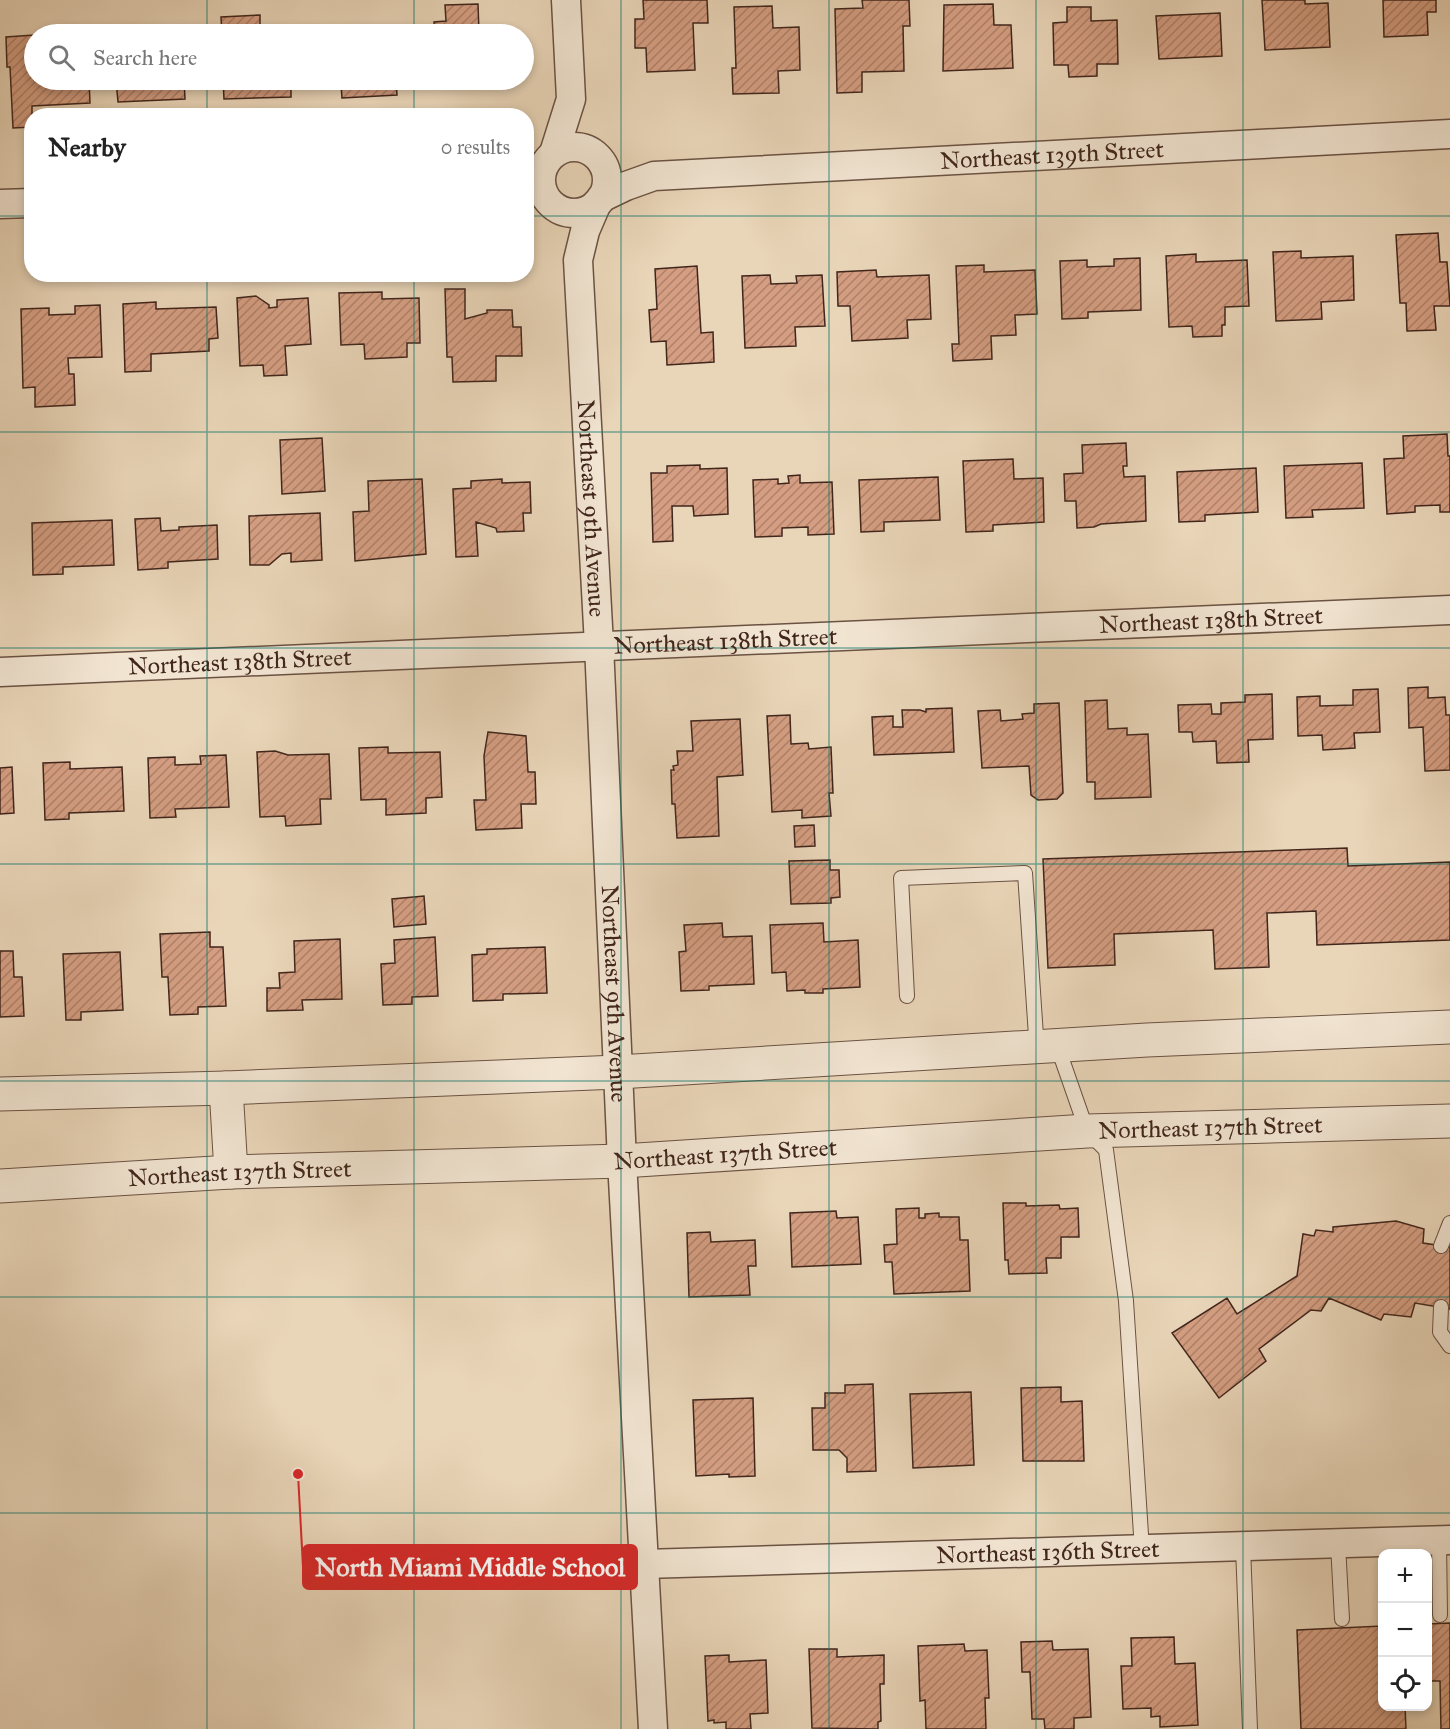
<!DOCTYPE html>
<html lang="en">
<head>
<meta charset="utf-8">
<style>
	body { margin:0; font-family:"IM FELL Great Primer",serif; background:#f6f6f6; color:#222 }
	.controls { position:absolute; right:18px; bottom:18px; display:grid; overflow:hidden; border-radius:12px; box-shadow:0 3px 9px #0003 }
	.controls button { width:54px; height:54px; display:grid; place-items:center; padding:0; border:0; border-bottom:2px solid #e0e0e0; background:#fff; color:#222; font:30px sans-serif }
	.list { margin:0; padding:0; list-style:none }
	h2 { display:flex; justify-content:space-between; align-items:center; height:78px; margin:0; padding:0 24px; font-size:26px }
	h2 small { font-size:20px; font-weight:400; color:#767676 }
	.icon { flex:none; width:33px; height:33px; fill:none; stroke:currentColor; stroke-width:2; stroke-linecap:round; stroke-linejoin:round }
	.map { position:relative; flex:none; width:1450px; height:1729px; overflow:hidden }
	.search { position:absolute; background:#fff; box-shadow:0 3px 9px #0003; left:24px; top:24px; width:510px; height:66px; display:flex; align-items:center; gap:15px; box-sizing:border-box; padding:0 21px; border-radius:33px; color:#767676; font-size:22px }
	.panel { position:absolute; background:#fff; box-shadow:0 3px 9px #0003; left:24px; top:108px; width:510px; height:174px; border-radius:24px }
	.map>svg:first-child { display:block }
	.building { fill:url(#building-hatch); stroke:#41261c; stroke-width:1.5 }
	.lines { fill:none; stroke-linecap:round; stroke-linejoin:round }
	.service-casing { stroke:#6b5243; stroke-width:16 }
	.minor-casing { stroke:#6b5243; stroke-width:31 }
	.tertiary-casing { stroke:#6b5243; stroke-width:35 }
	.service { stroke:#f1e4d1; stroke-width:14 }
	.minor { stroke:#f1e4d1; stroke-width:28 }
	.tertiary { stroke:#f1e4d1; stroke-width:33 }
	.grid { fill:none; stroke:#0f766e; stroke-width:1.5; stroke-opacity:0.55 }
	.labels { text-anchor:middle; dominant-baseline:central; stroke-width:4.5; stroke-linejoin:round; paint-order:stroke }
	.street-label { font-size:24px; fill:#41261c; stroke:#f1e4d1 }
	.leader { fill:none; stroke:#d62828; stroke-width:2 }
	.callout-dot { fill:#d62828; stroke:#f1e4d1; stroke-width:2 }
	.callout { fill:#d62828; stroke:#d62828; stroke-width:2 }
	.callout-label { font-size:26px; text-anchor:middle; font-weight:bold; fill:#fff }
</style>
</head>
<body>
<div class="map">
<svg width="1450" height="1729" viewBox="0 0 1450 1729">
	<defs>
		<pattern id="building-hatch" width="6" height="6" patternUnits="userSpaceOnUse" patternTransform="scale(1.5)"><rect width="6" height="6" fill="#d59e82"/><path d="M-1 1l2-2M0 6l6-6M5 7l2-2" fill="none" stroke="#ae816a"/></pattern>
	</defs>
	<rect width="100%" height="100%" fill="#e9d5b8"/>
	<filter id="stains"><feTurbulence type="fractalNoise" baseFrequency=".00333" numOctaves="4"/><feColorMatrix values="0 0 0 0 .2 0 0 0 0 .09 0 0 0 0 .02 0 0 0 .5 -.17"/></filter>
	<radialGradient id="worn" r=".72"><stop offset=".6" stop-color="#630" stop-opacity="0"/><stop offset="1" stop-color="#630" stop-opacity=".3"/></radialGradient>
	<path class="building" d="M 643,0 L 707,0 L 708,23 L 693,23 L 695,70 L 647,72 L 646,48 L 635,48 L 635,19 L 644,19 Z
		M 862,0 L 909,0 L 910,26 L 903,26 L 904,71 L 862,72 L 862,92 L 837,93 L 835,9 L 863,8 Z
		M 1262,0 L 1305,0 L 1305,4 L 1328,3 L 1330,47 L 1265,50 Z
		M 1383,0 L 1436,0 L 1436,12 L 1427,12 L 1428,35 L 1384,37 Z
		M 478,4 L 479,33 L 516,31 L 516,34 L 435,34 L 434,22 L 446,21 L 445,5 Z
		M 993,4 L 994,25 L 1011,25 L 1013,68 L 943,71 L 944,5 Z
		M 772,6 L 773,28 L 799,27 L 800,70 L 778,71 L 779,93 L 733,94 L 732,68 L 736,68 L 734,7 Z
		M 1067,7 L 1091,7 L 1091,21 L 1117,20 L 1118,64 L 1097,64 L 1097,76 L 1069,77 L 1068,65 L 1054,65 L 1053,23 L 1067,22 Z
		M 1220,13 L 1222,56 L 1159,59 L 1156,16 Z
		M 260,15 L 260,34 L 222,34 L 221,17 Z
		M 394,27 L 394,34 L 335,34 L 357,32 L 357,29 Z
		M 181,30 L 181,34 L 131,34 L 131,32 Z
		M 34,35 L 34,80 L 89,80 L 90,103 L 32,106 L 32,127 L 13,128 L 10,67 L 7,67 L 6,37 Z
		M 116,80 L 199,80 L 184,80 L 185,99 L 118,102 Z
		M 223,80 L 291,80 L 291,97 L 224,99 Z
		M 327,80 L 396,80 L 397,95 L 342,98 L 341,85 L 327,86 Z
		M 437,80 L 484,80 L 437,81 Z
		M 1438,233 L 1440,262 L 1447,262 L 1450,306 L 1434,306 L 1436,330 L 1407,331 L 1406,303 L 1400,303 L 1396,235 Z
		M 1301,251 L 1301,258 L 1353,256 L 1354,300 L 1321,302 L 1322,319 L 1276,321 L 1273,252 Z
		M 1196,254 L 1196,262 L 1247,260 L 1249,306 L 1225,307 L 1225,325 L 1222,325 L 1222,336 L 1193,337 L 1192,326 L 1169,327 L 1166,256 Z
		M 1140,258 L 1141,310 L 1088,312 L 1088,318 L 1062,319 L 1060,261 L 1087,260 L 1087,267 L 1114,266 L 1114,259 Z
		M 984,265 L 984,272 L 1035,270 L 1037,314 L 1015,315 L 1016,335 L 991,336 L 992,359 L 953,361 L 952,344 L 959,344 L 956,266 Z
		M 697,266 L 701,333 L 713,332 L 714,362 L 667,365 L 666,341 L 651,342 L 649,310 L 657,309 L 655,269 Z
		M 876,270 L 877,277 L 929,275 L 931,319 L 907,320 L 908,338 L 852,341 L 850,306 L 838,306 L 837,272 Z
		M 770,275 L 771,284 L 797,283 L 796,276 L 822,275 L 825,326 L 795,327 L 796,346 L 745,348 L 742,276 Z
		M 445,289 L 465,289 L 465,319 L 487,313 L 487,310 L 512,310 L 513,327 L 521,327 L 522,356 L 496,356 L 496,381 L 453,382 L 452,357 L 447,357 Z
		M 382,292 L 382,299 L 419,298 L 420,343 L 407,343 L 407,357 L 365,359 L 364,344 L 341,345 L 339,293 Z
		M 256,296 L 269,305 L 269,308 L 277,307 L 277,300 L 308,298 L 311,344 L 285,346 L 287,375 L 264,376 L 263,365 L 240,366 L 237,298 Z
		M 156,302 L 156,309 L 216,307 L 218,338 L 209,339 L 209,351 L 151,354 L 151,371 L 125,372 L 123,304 Z
		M 100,305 L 102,357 L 68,358 L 69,374 L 74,374 L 75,405 L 35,407 L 35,387 L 23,388 L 21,309 L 49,308 L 49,315 L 75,314 L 75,306 Z
		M 1447,434 L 1448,456 L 1450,456 L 1450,512 L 1440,512 L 1440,505 L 1415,506 L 1415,512 L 1387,514 L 1384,459 L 1404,458 L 1403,436 Z
		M 322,438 L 325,491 L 282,494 L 280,440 Z
		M 1126,443 L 1127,466 L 1123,466 L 1124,477 L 1145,476 L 1146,521 L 1101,524 L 1094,527 L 1077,528 L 1076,501 L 1065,501 L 1064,474 L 1083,473 L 1082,445 Z
		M 1013,459 L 1014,479 L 1043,478 L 1044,522 L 993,525 L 993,531 L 966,532 L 963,461 Z
		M 1362,463 L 1364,508 L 1312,510 L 1313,517 L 1286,518 L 1284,466 Z
		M 700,465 L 700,469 L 727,468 L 728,514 L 694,516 L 693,506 L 672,506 L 673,541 L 653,542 L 651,473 L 667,473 L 667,466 Z
		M 1256,468 L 1258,512 L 1205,515 L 1205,521 L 1179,522 L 1177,472 Z
		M 800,475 L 800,483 L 832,482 L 834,534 L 808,535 L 808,527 L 782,528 L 782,536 L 755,537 L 753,480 L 778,479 L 778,484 L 789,483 L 788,476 Z
		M 938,477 L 940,520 L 884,522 L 884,531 L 861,532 L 859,480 Z
		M 422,479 L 426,554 L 355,561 L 353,512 L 369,511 L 368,481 Z
		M 502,479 L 502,483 L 530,482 L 531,513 L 523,513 L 524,531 L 497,532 L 496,528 L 476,522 L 478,556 L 456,557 L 453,489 L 471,488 L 471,481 Z
		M 320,513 L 322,560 L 291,562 L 291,553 L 282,554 L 269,565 L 250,565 L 249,516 Z
		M 160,518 L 161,531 L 179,530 L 179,527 L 217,525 L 218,559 L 168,562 L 168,568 L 138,570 L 135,519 Z
		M 112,520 L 114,565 L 63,567 L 63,574 L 33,575 L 32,523 Z
		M 1428,687 L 1428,698 L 1445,697 L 1446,715 L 1450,715 L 1450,770 L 1425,771 L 1423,727 L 1409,728 L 1408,688 Z
		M 1378,689 L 1380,732 L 1354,733 L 1355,748 L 1323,750 L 1322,735 L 1298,736 L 1297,697 L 1320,696 L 1320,706 L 1353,705 L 1353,690 Z
		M 1272,694 L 1273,739 L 1248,740 L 1249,762 L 1217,763 L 1216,741 L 1193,742 L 1192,732 L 1179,732 L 1178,705 L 1211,704 L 1212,714 L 1221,714 L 1221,703 L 1245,702 L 1245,695 Z
		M 1107,700 L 1108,729 L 1127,728 L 1127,735 L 1148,734 L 1151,797 L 1095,799 L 1095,782 L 1087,782 L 1085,701 Z
		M 1059,703 L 1063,793 L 1057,799 L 1038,800 L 1031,795 L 1029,766 L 982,768 L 978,711 L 1000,710 L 1001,721 L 1023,719 L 1022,714 L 1034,713 L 1034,704 Z
		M 952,708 L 954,752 L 874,755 L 872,717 L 893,716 L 893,727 L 903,727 L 902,710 L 920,710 L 926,712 L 926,709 Z
		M 790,715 L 791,744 L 808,743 L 809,749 L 831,747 L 833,793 L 829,793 L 831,816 L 802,818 L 802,810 L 772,812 L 767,716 Z
		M 740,719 L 743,775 L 717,777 L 719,836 L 677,838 L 675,804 L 672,804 L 671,770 L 674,770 L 673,766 L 678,765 L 677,751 L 693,751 L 691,721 Z
		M 488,732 L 526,736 L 528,772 L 535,772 L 536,804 L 521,804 L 522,828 L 476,830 L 474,800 L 486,800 L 484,756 Z
		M 388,747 L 388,753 L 440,752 L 442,797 L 426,798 L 426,813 L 386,815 L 386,799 L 361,800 L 359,748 Z
		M 275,751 L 288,755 L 329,754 L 331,799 L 320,799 L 321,824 L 286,826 L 285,816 L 260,817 L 257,752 Z
		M 226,755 L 229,807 L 175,809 L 176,817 L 150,818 L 148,758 L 175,757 L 175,765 L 201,764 L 200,756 Z
		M 70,762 L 70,769 L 122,767 L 124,811 L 69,813 L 69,819 L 45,820 L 43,763 Z
		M 12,767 L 14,813 L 0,814 L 0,768 Z
		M 814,825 L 815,846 L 795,847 L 794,826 Z
		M 1347,848 L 1348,866 L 1450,862 L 1450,940 L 1317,945 L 1316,911 L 1267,913 L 1269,967 L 1215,969 L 1213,930 L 1114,934 L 1115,965 L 1048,968 L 1043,859 Z
		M 830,860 L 830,870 L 839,870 L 840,897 L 831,898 L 831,903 L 791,904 L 789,861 Z
		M 424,896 L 426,924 L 394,927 L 392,899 Z
		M 722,923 L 723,937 L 752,936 L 754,984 L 709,986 L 709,990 L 681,991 L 679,952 L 686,951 L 684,925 Z
		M 823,923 L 824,942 L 858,940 L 860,987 L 823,989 L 823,993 L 805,993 L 805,990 L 787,991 L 786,972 L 772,973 L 770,925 Z
		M 210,932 L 210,947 L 223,947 L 226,1006 L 198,1007 L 198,1014 L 170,1015 L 168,977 L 162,977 L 160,934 Z
		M 435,937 L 438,996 L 412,997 L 412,1004 L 383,1005 L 381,964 L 395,963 L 394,940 Z
		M 340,939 L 342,999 L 302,1000 L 303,1010 L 267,1011 L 267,988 L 280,988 L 279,973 L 295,972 L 294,941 Z
		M 545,947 L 547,993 L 503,994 L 503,1000 L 473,1001 L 472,955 L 487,954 L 487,949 Z
		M 0,951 L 13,951 L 14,977 L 22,977 L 24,1016 L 0,1017 Z
		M 120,952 L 123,1010 L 81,1012 L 81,1020 L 66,1020 L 63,954 Z
		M 1003,1203 L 1026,1203 L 1026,1206 L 1059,1205 L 1060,1209 L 1078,1208 L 1079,1237 L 1061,1237 L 1061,1258 L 1046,1258 L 1047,1273 L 1009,1274 L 1008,1260 L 1005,1260 Z
		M 919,1208 L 919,1218 L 925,1218 L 925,1214 L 939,1213 L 939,1217 L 959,1217 L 960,1240 L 968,1240 L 970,1291 L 894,1294 L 892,1262 L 885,1262 L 884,1245 L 897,1244 L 896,1209 Z
		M 836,1211 L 837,1218 L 858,1217 L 861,1264 L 792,1267 L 790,1213 Z
		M 1396,1221 L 1424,1229 L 1423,1243 L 1450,1247 L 1450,1309 L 1415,1303 L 1411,1317 L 1384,1314 L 1381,1320 L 1329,1298 L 1321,1311 L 1311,1310 L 1259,1349 L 1266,1361 L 1219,1398 L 1172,1333 L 1227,1298 L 1237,1314 L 1297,1276 L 1303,1234 L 1314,1236 L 1316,1230 L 1333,1232 L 1333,1227 Z
		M 710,1232 L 711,1242 L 755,1240 L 756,1266 L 748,1266 L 750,1295 L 689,1297 L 687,1233 Z
		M 873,1384 L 876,1471 L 847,1472 L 847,1458 L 839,1450 L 813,1450 L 812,1408 L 825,1408 L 825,1393 L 845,1393 L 845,1385 Z
		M 1061,1387 L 1061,1402 L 1082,1401 L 1084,1461 L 1023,1461 L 1021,1388 Z
		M 971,1392 L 974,1465 L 913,1468 L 910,1394 Z
		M 753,1398 L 755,1476 L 729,1477 L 729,1474 L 696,1476 L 693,1400 Z
		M 1450,1623 L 1450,1729 L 1441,1729 L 1440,1681 L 1428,1681 L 1428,1624 Z
		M 1382,1626 L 1382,1706 L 1405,1706 L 1406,1729 L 1301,1729 L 1297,1630 Z
		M 1174,1637 L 1175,1664 L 1195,1663 L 1198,1725 L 1160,1727 L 1160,1716 L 1151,1717 L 1151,1708 L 1123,1709 L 1121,1666 L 1132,1666 L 1131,1638 Z
		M 1052,1641 L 1053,1650 L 1088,1649 L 1091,1717 L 1074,1718 L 1074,1729 L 1045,1729 L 1044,1719 L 1032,1719 L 1030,1672 L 1022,1672 L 1021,1642 Z
		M 964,1644 L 965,1651 L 987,1650 L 989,1698 L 985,1698 L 986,1729 L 926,1729 L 925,1700 L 920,1701 L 918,1646 Z
		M 809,1649 L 837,1649 L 837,1657 L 884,1655 L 884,1684 L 880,1684 L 881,1721 L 878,1722 L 878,1729 L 812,1728 Z
		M 729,1655 L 729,1662 L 766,1660 L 768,1713 L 750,1714 L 751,1729 L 726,1729 L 726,1722 L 714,1723 L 714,1720 L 708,1721 L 705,1656 Z"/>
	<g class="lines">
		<defs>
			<path id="service" d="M 907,996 L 901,878 L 1025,873 L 1036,1036 L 1057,1045 L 1087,1131 L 1106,1150 L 1126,1301 L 1142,1550
				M 1441,1246 L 1450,1223
				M 1441,1307 L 1440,1332 L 1450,1346
				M 1439,1540 L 1440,1615
				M 1338,1544 L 1342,1619
				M 1243,1547 L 1250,1729"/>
			<g id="minor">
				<circle cx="574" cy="180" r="33"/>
				<path d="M 554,153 L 571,99 L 566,0"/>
				<path id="s1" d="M 601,198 L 626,186 L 654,176 L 1450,134"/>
				<path id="s2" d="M 597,203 L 585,231 L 578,260 L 599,645 L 622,1161 L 653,1729"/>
				<path d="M 0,204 L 32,203"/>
				<path id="s3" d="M 0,672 L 1450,610"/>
				<path id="s4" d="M 644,1564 L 1450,1540"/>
			</g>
			<g id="tertiary">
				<path d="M 226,1088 L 231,1172"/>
				<path d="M 0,1094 L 226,1088 L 618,1072 L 1147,1040 L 1450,1027"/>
				<path id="s5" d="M 0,1186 L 231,1172 L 622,1161 L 1087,1131 L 1450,1121"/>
			</g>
		</defs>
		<use href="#service" class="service-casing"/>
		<use href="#minor" class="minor-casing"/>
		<use href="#tertiary" class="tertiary-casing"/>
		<use href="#service" class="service"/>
		<use href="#minor" class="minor"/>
		<use href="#tertiary" class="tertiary"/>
	</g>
	<path class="grid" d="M 207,0 L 207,34M 414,0 L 414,34M 621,0 L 621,1729M 829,0 L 829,1729M 1036,0 L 1036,1729M 1243,0 L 1243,1729M 207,80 L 207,116M 414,80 L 414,116M 0,216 L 32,216M 526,216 L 1450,216M 207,274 L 207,1729M 414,274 L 414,1729M 0,432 L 1450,432M 0,648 L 1450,648M 0,864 L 1450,864M 0,1081 L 1450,1081M 0,1297 L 1450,1297M 0,1513 L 1450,1513"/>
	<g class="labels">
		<g class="street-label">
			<text stroke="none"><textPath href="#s1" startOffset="456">Northeast 139th Street</textPath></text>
			<text stroke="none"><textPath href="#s2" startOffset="309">Northeast 9th Avenue</textPath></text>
			<text stroke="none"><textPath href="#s3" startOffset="1212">Northeast 138th Street</textPath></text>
			<text stroke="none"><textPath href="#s3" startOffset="726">Northeast 138th Street</textPath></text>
			<text stroke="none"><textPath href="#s3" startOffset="240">Northeast 138th Street</textPath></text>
			<text stroke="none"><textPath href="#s2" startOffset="795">Northeast 9th Avenue</textPath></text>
			<text stroke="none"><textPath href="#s5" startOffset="1212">Northeast 137th Street</textPath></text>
			<text stroke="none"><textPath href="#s5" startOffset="726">Northeast 137th Street</textPath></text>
			<text stroke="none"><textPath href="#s5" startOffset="240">Northeast 137th Street</textPath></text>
			<text stroke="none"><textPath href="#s4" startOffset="404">Northeast 136th Street</textPath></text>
		</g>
	</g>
	<path class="leader" d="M298 1474L303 1567"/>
	<circle class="callout-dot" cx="298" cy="1474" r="6"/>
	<rect class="callout" x="303" y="1545" width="334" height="44" rx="6"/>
	<g class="callout-label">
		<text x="470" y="1576">North Miami Middle School</text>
	</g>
	<rect width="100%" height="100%" filter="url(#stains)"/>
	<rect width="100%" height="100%" fill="url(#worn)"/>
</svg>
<div class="controls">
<button>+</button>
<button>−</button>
<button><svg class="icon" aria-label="locate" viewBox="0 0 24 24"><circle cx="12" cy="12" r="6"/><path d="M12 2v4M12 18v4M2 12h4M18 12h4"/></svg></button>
</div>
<div class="search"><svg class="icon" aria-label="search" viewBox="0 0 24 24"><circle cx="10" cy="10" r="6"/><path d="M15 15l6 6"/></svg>Search here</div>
<section class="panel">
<h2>Nearby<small>0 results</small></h2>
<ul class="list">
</ul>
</section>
</div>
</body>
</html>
